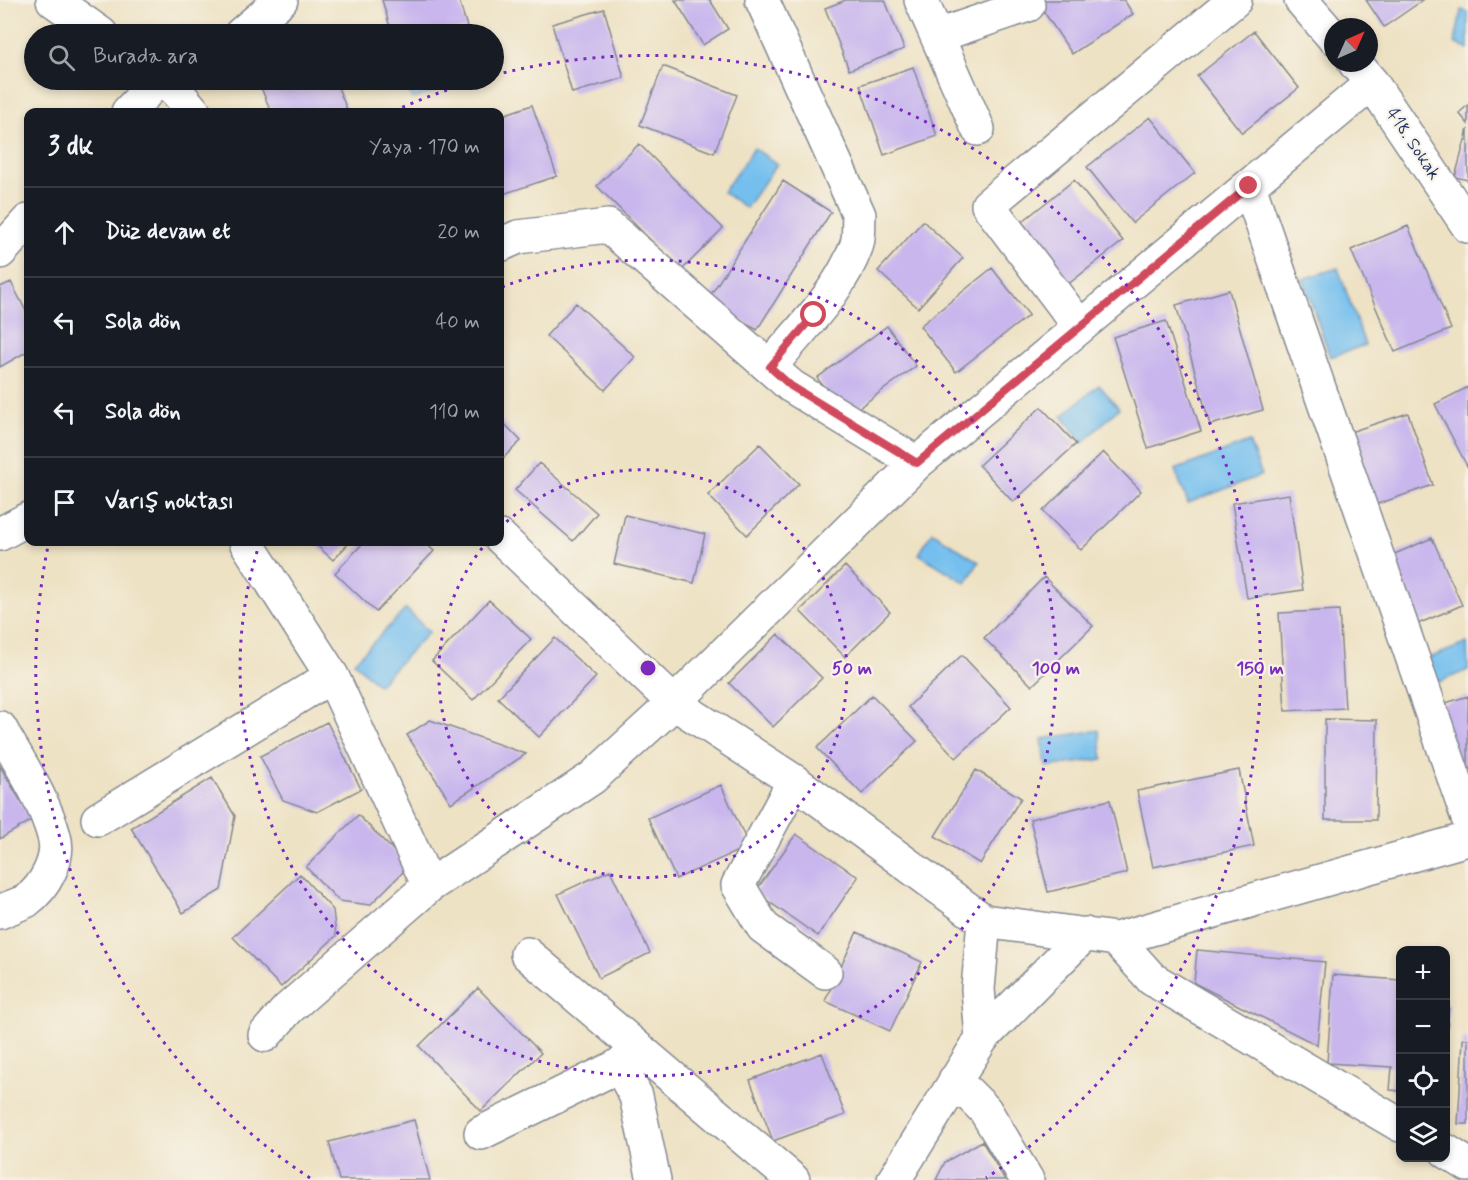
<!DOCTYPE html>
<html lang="tr">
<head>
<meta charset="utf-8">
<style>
	body { margin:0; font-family:Mynerve,sans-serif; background:#242831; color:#f1f3f6 }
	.controls { position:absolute; right:18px; bottom:18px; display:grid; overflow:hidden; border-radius:12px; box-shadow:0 3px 9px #0003 }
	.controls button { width:54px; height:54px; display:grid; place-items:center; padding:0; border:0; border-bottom:2px solid #363941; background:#171b24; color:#f1f3f6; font:30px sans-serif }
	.compass { position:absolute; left:1324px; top:18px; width:54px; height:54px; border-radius:50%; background:#171b24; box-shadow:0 3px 9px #0003; rotate:45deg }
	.stop { position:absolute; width:18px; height:18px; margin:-14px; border:4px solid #d1495b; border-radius:50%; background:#fff }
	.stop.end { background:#d1495b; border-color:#fff; box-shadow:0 2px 6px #0008 }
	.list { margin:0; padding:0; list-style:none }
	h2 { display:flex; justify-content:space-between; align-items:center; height:78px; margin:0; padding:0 24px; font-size:26px }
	h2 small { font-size:20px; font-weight:400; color:#9ea1a6 }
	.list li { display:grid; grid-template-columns:39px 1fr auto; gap:18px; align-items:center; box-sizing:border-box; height:90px; padding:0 24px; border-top:2px solid #363941 }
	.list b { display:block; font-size:22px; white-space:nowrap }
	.list em { font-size:20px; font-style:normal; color:#9ea1a6 }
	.icon { flex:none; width:33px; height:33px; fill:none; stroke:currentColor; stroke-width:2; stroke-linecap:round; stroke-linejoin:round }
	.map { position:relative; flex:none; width:1468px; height:1180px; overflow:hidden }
	.search { position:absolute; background:#171b24; box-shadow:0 3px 9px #0003; left:24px; top:24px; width:480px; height:66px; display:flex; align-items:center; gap:15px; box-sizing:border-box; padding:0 21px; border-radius:33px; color:#9ea1a6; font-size:22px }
	.panel { position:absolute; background:#171b24; box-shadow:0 3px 9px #0003; left:24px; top:108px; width:480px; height:438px; border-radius:12px }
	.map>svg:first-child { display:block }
	.water { fill:#75bfee; stroke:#4877a6; stroke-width:1.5 }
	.building { fill:#c8b6ed }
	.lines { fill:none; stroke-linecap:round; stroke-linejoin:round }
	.minor-casing { stroke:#848891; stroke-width:36 }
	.minor { stroke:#fff; stroke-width:33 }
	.route { stroke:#d1495b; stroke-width:8 }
	.ring { fill:none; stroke:#7b2cbf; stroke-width:3; stroke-dasharray:3 6 }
	.labels { text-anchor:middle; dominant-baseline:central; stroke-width:4.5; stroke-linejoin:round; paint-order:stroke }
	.street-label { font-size:18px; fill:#1b2f5e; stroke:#f7f3e8 }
	.centre { fill:#7b2cbf; stroke:#f7f3e8; stroke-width:3 }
	.ring-label { font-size:18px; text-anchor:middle; font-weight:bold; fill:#7b2cbf; stroke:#f7f3e8; stroke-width:4.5; stroke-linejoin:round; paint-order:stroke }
</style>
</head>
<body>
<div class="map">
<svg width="1468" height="1180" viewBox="0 0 1468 1180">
	<rect width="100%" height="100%" fill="#f7f3e8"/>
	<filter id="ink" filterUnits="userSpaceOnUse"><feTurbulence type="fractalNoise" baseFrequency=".0167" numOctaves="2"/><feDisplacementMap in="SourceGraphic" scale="12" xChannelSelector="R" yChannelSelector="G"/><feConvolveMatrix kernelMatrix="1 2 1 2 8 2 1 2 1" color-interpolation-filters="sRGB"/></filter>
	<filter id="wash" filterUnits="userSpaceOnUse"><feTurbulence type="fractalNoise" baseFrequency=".008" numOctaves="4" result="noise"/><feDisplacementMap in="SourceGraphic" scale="24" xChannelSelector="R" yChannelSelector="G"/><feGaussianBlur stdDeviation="1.35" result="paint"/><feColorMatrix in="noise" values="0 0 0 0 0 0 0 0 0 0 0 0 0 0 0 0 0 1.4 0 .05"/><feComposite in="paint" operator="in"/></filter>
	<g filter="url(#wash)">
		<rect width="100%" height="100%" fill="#eee2c4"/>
		<path class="water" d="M 1461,10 L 1468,12 L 1468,50 L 1455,43 Z
			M 406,80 L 463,80 L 463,82 L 412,99 Z
			M 754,148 L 777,164 L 746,208 L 723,192 Z
			M 1338,268 L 1365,345 L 1330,357 L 1303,279 Z
			M 1099,385 L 1119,408 L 1083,443 L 1062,416 Z
			M 1249,442 L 1262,475 L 1188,503 L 1175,470 Z
			M 932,532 L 979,562 L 966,583 L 919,554 Z
			M 406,609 L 429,632 L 378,685 L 354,662 Z
			M 1467,643 L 1468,670 L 1429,686 L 1419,662 Z
			M 1099,730 L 1103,759 L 1046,767 L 1042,739 Z"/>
		<g id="blocks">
			<path class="building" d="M 382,0 L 459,0 L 467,27 L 442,34 L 392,34 Z
				M 675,0 L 710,0 L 728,29 L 703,45 Z
				M 846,0 L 885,0 L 904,49 L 849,70 L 825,8 Z
				M 1036,0 L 1124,0 L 1133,14 L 1072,54 Z
				M 1366,0 L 1423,0 L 1384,27 Z
				M 604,9 L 624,78 L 572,93 L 552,24 Z
				M 1254,31 L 1299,88 L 1242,133 L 1197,76 Z
				M 663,66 L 737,95 L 714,153 L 640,125 Z
				M 913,67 L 937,136 L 884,155 L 860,85 Z
				M 258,80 L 335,80 L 348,112 L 271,112 Z
				M 532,105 L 557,176 L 500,195 L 500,116 Z
				M 1468,105 L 1468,124 L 1459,113 Z
				M 1150,117 L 1195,173 L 1132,223 L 1087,167 Z
				M 1468,129 L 1468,180 L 1455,177 Z
				M 639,144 L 723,228 L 681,271 L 597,186 Z
				M 1074,180 L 1123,241 L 1062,289 L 1013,229 Z
				M 783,181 L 831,212 L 757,330 L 708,299 Z
				M 923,221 L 963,258 L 918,308 L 878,271 Z
				M 1408,226 L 1451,329 L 1395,352 L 1351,250 Z
				M 992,268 L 1029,315 L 956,372 L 920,326 Z
				M 11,282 L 28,315 L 28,351 L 0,367 L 0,287 Z
				M 1229,290 L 1263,410 L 1210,425 L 1176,305 Z
				M 576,303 L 635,357 L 605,390 L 546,336 Z
				M 1166,321 L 1201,431 L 1148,448 L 1113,337 Z
				M 887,326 L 916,366 L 846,417 L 817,378 Z
				M 1468,387 L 1468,468 L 1435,404 Z
				M 1041,407 L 1076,444 L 1013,502 L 979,465 Z
				M 1408,413 L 1433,485 L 1369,507 L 1344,434 Z
				M 500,419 L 521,441 L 500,461 Z
				M 760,444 L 799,484 L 747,535 L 708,495 Z
				M 1103,452 L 1141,491 L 1081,550 L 1043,511 Z
				M 539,463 L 597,513 L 573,541 L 515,490 Z
				M 1289,494 L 1303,590 L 1247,598 L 1232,503 Z
				M 625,515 L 705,534 L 694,583 L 614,564 Z
				M 1432,538 L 1462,605 L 1413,626 L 1383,559 Z
				M 313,542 L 350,542 L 333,560 Z
				M 364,542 L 424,542 L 434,551 L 376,612 L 335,573 Z
				M 845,566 L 890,612 L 845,657 L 800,611 Z
				M 1044,577 L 1093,626 L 1032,686 L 984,638 Z
				M 489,600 L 531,639 L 473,700 L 432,661 Z
				M 1339,610 L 1345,708 L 1285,711 L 1279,613 Z
				M 778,634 L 822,678 L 773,727 L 729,683 Z
				M 555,638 L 596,677 L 539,737 L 498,698 Z
				M 962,655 L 1011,707 L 956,758 L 908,707 Z
				M 872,695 L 917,741 L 862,794 L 817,748 Z
				M 1468,696 L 1468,783 L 1436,706 Z
				M 1325,719 L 1377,720 L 1376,820 L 1325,820 Z
				M 430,720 L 526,754 L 451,803 L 407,735 Z
				M 327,722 L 361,789 L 317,812 L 283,800 L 260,756 Z
				M 0,766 L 32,820 L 0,839 Z
				M 976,770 L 1021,798 L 980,864 L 935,836 Z
				M 1239,770 L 1254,846 L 1153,867 L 1137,791 Z
				M 212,778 L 235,816 L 221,890 L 183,913 L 131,828 Z
				M 721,785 L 749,846 L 676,879 L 648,818 Z
				M 1110,800 L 1127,873 L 1048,892 L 1030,819 Z
				M 358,815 L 409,866 L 370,905 L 339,901 L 306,867 Z
				M 796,834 L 858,877 L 818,936 L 755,892 Z
				M 610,870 L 650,953 L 599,978 L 558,894 Z
				M 300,874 L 333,910 L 336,936 L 281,987 L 233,937 Z
				M 857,932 L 922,962 L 890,1031 L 825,1001 Z
				M 1197,950 L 1325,962 L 1317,1045 L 1194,983 Z
				M 1333,975 L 1400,980 L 1400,1091 L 1390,1090 L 1392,1067 L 1327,1063 Z
				M 478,988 L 541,1053 L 481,1111 L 419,1046 Z
				M 1446,1004 L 1449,1004 L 1447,1034 L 1446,1034 Z
				M 1463,1039 L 1468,1039 L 1468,1124 L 1458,1124 Z
				M 822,1053 L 845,1115 L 773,1141 L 750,1080 Z
				M 414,1120 L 430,1180 L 339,1180 L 329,1142 Z
				M 982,1141 L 1005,1180 L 936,1180 L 945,1162 Z"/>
		</g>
	</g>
	<g filter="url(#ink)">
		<use href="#blocks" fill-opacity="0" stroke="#848891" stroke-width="1.5"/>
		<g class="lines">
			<defs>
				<path id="minor" d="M 53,0 L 101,34
					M 762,0 L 859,215 C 858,225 860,238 856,247 C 839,294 800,329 770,367
					M 921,0 L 978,129
					M 1301,0 L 1333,37
					M 241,34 L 281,0
					M 937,36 L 1028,5
					M 1355,63 L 1372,83 L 1468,226
					M 161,80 L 176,91 L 194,112
					M 128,112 L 158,80
					M 1249,186 L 1468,818
					M 500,245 L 518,237 L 608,226 L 791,386 L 917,463
					M 0,252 L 28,221
					M 1080,327 L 988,205 L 1235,0
					M 0,534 L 28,519
					M 500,537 L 674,703 L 794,781 L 984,921 L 1116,939 L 1468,839
					M 246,542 L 332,676 L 429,886
					M 0,728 C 19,762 44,799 54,836 C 61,859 44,888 26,901 C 18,905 8,908 0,912
					M 794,781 L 738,885 L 763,927 L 825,972
					M 98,819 L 332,676
					M 1116,939 L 1152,979 L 1400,1125
					M 527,954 L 793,1180
					M 265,1035 L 288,1009 L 429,886 L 592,778 L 674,703 L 917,463 L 1372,83
					M 982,1038 L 1085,934
					M 619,1065 L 636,1096 L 654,1180
					M 955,1080 L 985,1110 L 1027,1180
					M 481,1133 L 643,1054
					M 1446,1151 L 1468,1165
					M 894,1180 L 982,1038 L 978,989 L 984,921"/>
			</defs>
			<use href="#minor" class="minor-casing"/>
			<use href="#minor" class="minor"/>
		</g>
	</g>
	<g class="lines" filter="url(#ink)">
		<path class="route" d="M 814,315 L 770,367 L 791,386 L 917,463 L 1249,186"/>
	</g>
	<g class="ring">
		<path d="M500 528A204 204 0 1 1 487 542"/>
		<path d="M502 287A408 408 0 1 1 260 542"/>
		<path d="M310 1178A612 612 0 0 1 48 546M394 111A612 612 0 0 1 479 80M495 75A612 612 0 0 1 986 1178"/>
	</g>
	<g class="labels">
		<g class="street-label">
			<text transform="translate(1413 144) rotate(56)">418. Sokak</text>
		</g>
	</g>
	<circle cx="648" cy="668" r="9" class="centre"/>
	<g class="ring-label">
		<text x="852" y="674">50 m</text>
		<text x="1056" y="674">100 m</text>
		<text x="1260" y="674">150 m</text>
	</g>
</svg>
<div class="controls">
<button>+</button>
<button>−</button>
<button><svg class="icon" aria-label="locate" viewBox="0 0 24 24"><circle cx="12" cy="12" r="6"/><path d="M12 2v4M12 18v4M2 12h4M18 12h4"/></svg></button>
<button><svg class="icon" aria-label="layers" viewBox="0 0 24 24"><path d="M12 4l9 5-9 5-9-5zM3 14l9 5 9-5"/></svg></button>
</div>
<svg class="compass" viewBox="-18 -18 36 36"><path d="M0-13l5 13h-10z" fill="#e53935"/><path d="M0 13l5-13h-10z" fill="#9ea1a6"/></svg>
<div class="stop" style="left:814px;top:315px"></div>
<div class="stop end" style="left:1249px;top:186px"></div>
<div class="search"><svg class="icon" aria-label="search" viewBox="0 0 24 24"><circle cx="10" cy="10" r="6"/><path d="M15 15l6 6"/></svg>Burada ara</div>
<section class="panel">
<h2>3 dk<small>Yaya · 170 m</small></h2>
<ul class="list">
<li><svg class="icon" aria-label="ahead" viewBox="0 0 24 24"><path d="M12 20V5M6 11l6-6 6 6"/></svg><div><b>Düz devam et</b></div><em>20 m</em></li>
<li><svg class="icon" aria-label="left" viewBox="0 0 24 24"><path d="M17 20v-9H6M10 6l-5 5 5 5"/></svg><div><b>Sola dön</b></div><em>40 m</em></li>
<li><svg class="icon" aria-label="left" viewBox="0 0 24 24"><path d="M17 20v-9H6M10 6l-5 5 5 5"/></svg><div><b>Sola dön</b></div><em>110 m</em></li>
<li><svg class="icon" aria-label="arrive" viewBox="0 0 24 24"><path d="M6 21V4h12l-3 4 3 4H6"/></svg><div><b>Varış noktası</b></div></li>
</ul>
</section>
</div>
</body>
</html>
